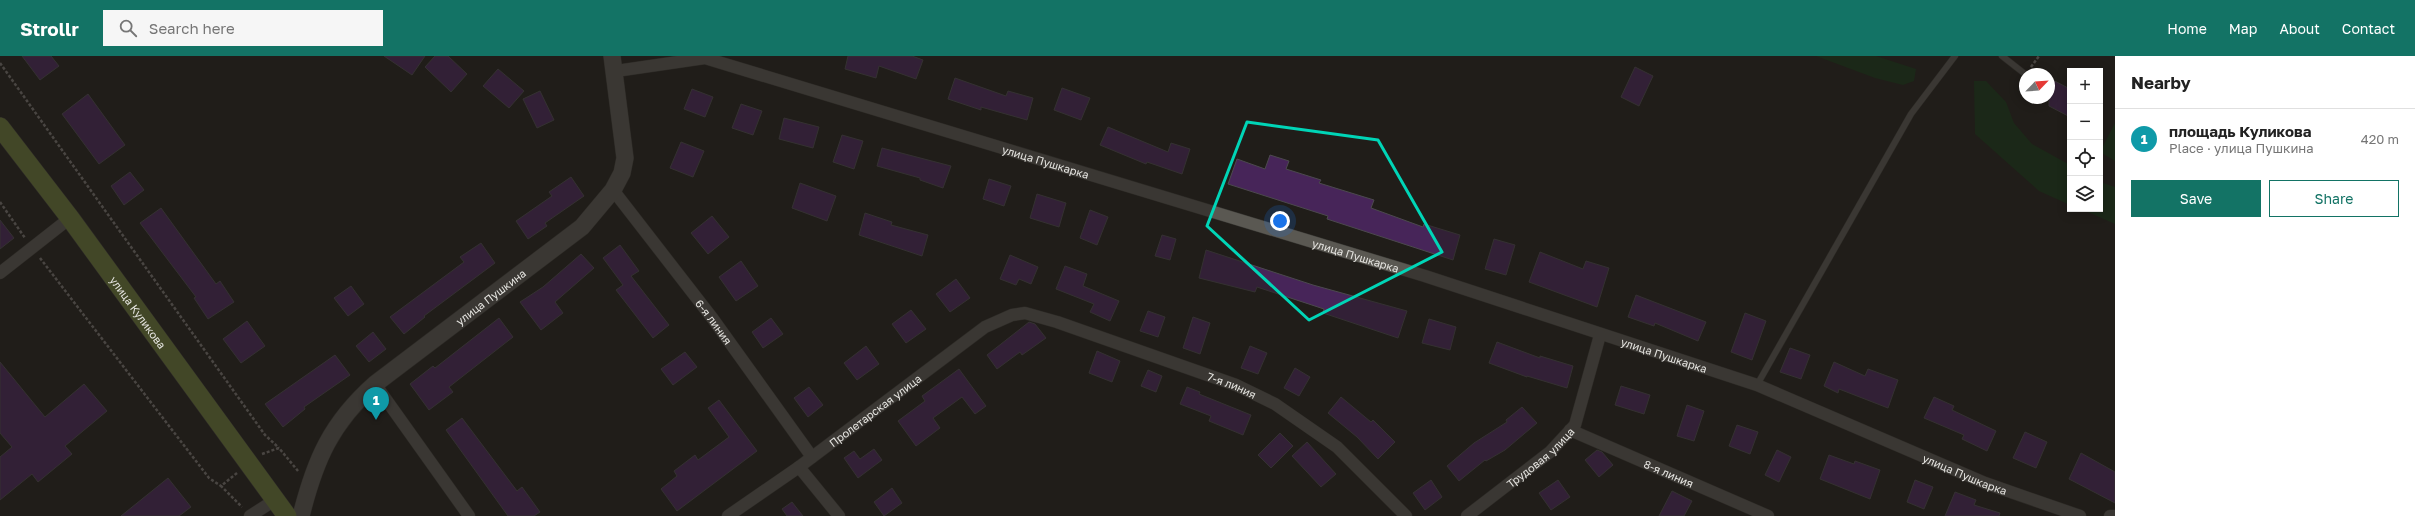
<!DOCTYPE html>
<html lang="en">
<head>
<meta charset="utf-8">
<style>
	body { margin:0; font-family:"Golos Text",sans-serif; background:#f6f6f6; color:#222 }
	.controls { position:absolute; right:12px; top:12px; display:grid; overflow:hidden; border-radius:0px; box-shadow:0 2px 10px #0003 }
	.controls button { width:36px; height:36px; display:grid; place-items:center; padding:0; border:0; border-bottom:1px solid #e0e0e0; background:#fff; color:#222; font:20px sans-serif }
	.compass { position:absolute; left:2019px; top:12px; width:36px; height:36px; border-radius:50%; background:#fff; box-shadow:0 2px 10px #0003; rotate:65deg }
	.you { position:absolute; left:1280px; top:165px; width:14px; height:14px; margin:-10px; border:3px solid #fff; border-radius:50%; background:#1a73e8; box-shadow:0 0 0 6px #1a73e833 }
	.badge { display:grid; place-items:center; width:26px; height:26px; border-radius:50%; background:#137365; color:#fff; font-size:13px; font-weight:700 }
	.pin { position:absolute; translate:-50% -33px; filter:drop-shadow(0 1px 2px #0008) }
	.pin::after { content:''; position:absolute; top:21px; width:14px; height:12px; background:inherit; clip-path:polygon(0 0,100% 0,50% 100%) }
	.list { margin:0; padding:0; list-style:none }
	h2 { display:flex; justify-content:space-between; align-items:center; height:52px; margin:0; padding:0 16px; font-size:17px }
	h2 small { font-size:13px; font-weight:400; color:#767676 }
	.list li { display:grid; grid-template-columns:26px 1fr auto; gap:12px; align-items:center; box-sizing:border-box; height:60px; padding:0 16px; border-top:1px solid #e0e0e0 }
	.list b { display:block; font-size:15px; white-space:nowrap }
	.list p { margin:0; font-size:13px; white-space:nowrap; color:#767676 }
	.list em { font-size:13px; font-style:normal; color:#767676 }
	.actions { display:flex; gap:8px; padding:12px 16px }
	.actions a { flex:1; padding:9px 0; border:1px solid #137365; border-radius:0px; text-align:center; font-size:14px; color:#137365 }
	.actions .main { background:#137365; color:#fff }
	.icon { flex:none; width:22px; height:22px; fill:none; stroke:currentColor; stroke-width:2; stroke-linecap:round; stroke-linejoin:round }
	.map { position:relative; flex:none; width:2115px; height:460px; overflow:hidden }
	header { display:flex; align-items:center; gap:24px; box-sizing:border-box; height:56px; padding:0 20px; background:#137365; color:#fff }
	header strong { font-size:19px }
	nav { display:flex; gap:22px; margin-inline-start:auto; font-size:14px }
	.search { width:280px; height:36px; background:#f6f6f6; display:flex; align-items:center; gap:10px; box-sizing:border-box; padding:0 14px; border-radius:0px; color:#767676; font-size:15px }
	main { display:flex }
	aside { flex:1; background:#fff }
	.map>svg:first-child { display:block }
	.green { fill:#153617 }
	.building { fill:#472559; stroke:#4c494e }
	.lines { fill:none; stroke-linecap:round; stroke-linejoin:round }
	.lane-casing { stroke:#3a3935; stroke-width:7 }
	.street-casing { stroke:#3a3935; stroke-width:13 }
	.secondary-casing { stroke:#3a3935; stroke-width:18 }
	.primary-casing { stroke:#3a3935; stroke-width:20 }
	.path { stroke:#7a7773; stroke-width:2.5; stroke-dasharray:3 2; stroke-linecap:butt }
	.lane { stroke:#5a5852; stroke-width:6 }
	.street { stroke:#5a5852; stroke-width:12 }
	.secondary { stroke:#5a5852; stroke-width:17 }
	.primary { stroke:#6c7a39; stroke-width:19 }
	.marked { fill:none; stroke:#00d5b7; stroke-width:3; stroke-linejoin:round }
	.labels { text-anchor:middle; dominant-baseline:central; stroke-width:3; stroke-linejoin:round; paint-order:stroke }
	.street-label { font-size:11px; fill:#e6e5e1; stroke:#090806 }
</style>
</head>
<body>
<header>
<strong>Strollr</strong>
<div class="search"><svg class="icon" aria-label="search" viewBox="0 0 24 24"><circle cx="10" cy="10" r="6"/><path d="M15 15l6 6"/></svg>Search here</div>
<nav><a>Home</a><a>Map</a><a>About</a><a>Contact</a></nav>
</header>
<main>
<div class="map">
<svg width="2115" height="460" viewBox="0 0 2115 460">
	<rect width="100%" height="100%" fill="#201d19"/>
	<path class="green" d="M 1816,0 L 1876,0 L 1916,13 L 1914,25 L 1903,29 L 1875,22 Z
		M 1974,25 L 1986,25 L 2006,46 L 2014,67 L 2032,88 L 2070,109 L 2070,149 L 2039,135 L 1975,78 Z
		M 2115,67 L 2115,105 L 2100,96 Z
		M 2100,126 L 2115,131 L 2115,168 L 2081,153 L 2100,153 Z"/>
	<path class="building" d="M 22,0 L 51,0 L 59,10 L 40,24 Z
		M 384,0 L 425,0 L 412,19 Z
		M 435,0 L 448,0 L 467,18 L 451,36 L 425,11 Z
		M 848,0 L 912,0 L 923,4 L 916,23 L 879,10 L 876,22 L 845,13 Z
		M 1635,11 L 1653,20 L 1639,50 L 1621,41 Z
		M 498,13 L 524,35 L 509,52 L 483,30 Z
		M 955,22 L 1006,40 L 1008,35 L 1033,42 L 1027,64 L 981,51 L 981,54 L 948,43 Z
		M 2049,22 L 2070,33 L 2070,61 L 2049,50 Z
		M 1062,32 L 1090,42 L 1081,64 L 1054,54 Z
		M 692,33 L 713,41 L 705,61 L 684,53 Z
		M 540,35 L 554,64 L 537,72 L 523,43 Z
		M 88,38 L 125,89 L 99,108 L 62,58 Z
		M 741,48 L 762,55 L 753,79 L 732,72 Z
		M 784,62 L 819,71 L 813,92 L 779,83 Z
		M 1108,71 L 1168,96 L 1171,87 L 1190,93 L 1182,118 L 1147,106 L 1146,108 L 1100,89 Z
		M 842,79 L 863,85 L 854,113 L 833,106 Z
		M 681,86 L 704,95 L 693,121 L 670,112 Z
		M 882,92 L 951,110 L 943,132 L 920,124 L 920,122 L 877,110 Z
		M 1270,99 L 1289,105 L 1286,113 L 1321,124 L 1319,127 L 1374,144 L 1371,152 L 1423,171 L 1424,168 L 1460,179 L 1453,204 L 1327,163 L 1328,160 L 1228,128 L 1237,103 L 1265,113 Z
		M 130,116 L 144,134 L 124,149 L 111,130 Z
		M 571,121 L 584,140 L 545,167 L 547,170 L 528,183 L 516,165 L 552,140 L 549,136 Z
		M 989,123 L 1011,130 L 1004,150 L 983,143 Z
		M 800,127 L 836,140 L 827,165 L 792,152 Z
		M 1037,138 L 1066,147 L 1059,171 L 1030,162 Z
		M 161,152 L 216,228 L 220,225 L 234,246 L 208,263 L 194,242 L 196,241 L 140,167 Z
		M 1090,154 L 1108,161 L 1097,189 L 1080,182 Z
		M 865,157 L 892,166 L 891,169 L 928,179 L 922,200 L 859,179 Z
		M 712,160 L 729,181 L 708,198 L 691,177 Z
		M 0,164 L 14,182 L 0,193 Z
		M 1162,179 L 1176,183 L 1170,204 L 1155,200 Z
		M 1494,183 L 1515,189 L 1506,219 L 1485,213 Z
		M 481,187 L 495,207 L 424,260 L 425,261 L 404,278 L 390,261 L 464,206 L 460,201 Z
		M 620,189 L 639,215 L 631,220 L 669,269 L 653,282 L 616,234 L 623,229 L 603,202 Z
		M 1206,194 L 1313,229 L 1407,255 L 1398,282 L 1323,257 L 1324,253 L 1257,231 L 1255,236 L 1199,222 Z
		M 1540,196 L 1583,213 L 1586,205 L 1609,212 L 1597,251 L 1529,226 Z
		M 581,198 L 594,212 L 555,246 L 563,257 L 541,274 L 520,246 L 543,231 Z
		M 1010,199 L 1038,211 L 1031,228 L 1019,223 L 1016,229 L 1000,223 Z
		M 741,205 L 758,230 L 736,245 L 719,221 Z
		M 1065,210 L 1087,218 L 1083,230 L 1119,245 L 1110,265 L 1090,256 L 1094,248 L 1056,233 Z
		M 956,223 L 970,242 L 950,256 L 936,238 Z
		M 351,230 L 364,248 L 348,260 L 334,242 Z
		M 1636,239 L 1706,266 L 1698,285 L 1655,267 L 1654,270 L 1628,261 Z
		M 911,254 L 926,273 L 906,287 L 892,268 Z
		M 1148,255 L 1165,261 L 1158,281 L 1140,275 Z
		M 1745,257 L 1766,265 L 1752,304 L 1731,296 Z
		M 1193,261 L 1210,267 L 1200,298 L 1183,292 Z
		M 499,262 L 513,281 L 449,331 L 453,336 L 429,354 L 410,328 L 433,310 L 435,312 Z
		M 771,262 L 783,278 L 763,292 L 752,276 Z
		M 1429,263 L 1456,271 L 1450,294 L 1422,287 Z
		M 247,265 L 265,290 L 241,307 L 223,283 Z
		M 1029,266 L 1035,268 L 1046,282 L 1022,299 L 1020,296 L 997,313 L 987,299 Z
		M 373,276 L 386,293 L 369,306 L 356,290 Z
		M 1497,286 L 1540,302 L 1540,300 L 1573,310 L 1567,332 L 1527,320 L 1527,321 L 1489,307 Z
		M 866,290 L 879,308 L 857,324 L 844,307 Z
		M 1250,290 L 1267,297 L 1258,318 L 1241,312 Z
		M 1790,292 L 1810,299 L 1801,323 L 1780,316 Z
		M 1097,295 L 1120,305 L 1112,326 L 1089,317 Z
		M 685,296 L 697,311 L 673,329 L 661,313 Z
		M 335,299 L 350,319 L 304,351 L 305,353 L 283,371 L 265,348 Z
		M 0,306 L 45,361 L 84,328 L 107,355 L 65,390 L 72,398 L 38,426 L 32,418 L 0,444 L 0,401 L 12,391 L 0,377 Z
		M 1834,306 L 1865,320 L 1868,313 L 1898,324 L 1888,352 L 1839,333 L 1838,337 L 1824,330 Z
		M 1295,312 L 1310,321 L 1299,340 L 1284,332 Z
		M 959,313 L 986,350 L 975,358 L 962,341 L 933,362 L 940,372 L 916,390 L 898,365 L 925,345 L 922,340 Z
		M 1148,314 L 1162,320 L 1156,336 L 1141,330 Z
		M 1621,330 L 1650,339 L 1644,358 L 1615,349 Z
		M 809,331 L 823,349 L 808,361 L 794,342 Z
		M 1187,331 L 1200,336 L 1199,338 L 1251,359 L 1243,379 L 1209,365 L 1211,360 L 1180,348 Z
		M 1341,341 L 1371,366 L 1373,364 L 1395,386 L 1378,403 L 1357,381 L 1328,357 Z
		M 1934,341 L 1954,350 L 1952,354 L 1996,375 L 1987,395 L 1962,383 L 1964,379 L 1924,362 Z
		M 719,344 L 757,395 L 677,455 L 661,433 L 677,420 L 674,415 L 695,399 L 698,404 L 729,381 L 708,352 Z
		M 1687,349 L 1704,355 L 1694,385 L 1677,380 Z
		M 1522,351 L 1537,367 L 1505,394 L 1486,405 L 1485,404 L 1459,425 L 1447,410 L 1474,387 L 1507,366 L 1506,364 Z
		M 462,362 L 517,435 L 522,431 L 540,456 L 534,460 L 508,460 L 446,374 Z
		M 1737,369 L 1758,376 L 1750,398 L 1729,390 Z
		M 2025,376 L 2047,386 L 2036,412 L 2013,402 Z
		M 1280,377 L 1293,390 L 1271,412 L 1258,399 Z
		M 1307,386 L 1336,418 L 1321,431 L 1292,400 Z
		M 874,393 L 882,404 L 858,422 L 844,402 L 854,395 L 860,403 Z
		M 1597,394 L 1602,396 L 1613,409 L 1599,421 L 1585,404 Z
		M 1777,394 L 1791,401 L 1779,426 L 1765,419 Z
		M 2081,397 L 2115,416 L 2115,447 L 2069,423 Z
		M 1829,399 L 1854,408 L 1855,405 L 1880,414 L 1870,443 L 1820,423 Z
		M 168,422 L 191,451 L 179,460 L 121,460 Z
		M 1431,424 L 1442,441 L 1425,454 L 1413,437 Z
		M 1558,424 L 1570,441 L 1551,454 L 1539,437 Z
		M 1915,424 L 1933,431 L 1924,453 L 1907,446 Z
		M 892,432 L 902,447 L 884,460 L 874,446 Z
		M 1672,435 L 1692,445 L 1684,460 L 1659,460 Z
		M 1955,436 L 1976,444 L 1974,449 L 2000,457 L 1999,460 L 1945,460 Z
		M 792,446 L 803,460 L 787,460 L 782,453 Z"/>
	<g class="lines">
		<defs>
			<path id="lane" d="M 2002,0 L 2025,18
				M 1757,329 L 1911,58 L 1955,0"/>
			<g id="street">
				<path id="s1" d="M 616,15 L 705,2 L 1425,220 L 1757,329 L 1985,427 L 2080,460"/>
				<path id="s2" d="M 613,134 L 713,263 L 812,401"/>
				<path d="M 0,217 L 70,162"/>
				<path d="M 375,328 L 469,460"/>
				<path id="s3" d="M 1570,374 L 1768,460"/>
				<path d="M 799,411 L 839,460"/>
				<path d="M 250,460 L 275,444"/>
				<path id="s4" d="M 728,460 L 799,411 L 985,271 L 1012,259 L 1025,257 L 1057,266 L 1236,329 L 1275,348 L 1337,391 L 1406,460"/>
				<path id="s5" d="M 1467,460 L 1550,396 L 1575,369 L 1600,279"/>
				<path d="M 2110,460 L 2115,460"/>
			</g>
			<g id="secondary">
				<path id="s6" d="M 301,460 C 315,404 331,367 375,328 L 582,171 L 613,134 L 622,117 L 625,102 L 612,0"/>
			</g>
			<g id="primary">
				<path id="s7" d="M 0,71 L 70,162 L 287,460"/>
			</g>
		</defs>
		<use href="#lane" class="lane-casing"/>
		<use href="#street" class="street-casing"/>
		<use href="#secondary" class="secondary-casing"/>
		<use href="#primary" class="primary-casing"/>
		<path class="path" d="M 0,7 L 265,379 L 279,392
			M 2031,11 L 2039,0
			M 0,146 L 25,182
			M 40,202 L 209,422 L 221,430
			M 262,398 L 279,392 L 298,415
			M 237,417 L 221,430 L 242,451"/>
		<use href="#lane" class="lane"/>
		<use href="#street" class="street"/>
		<use href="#secondary" class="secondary"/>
		<use href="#primary" class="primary"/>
	</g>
	<path d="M0 0H2115V460H0ZM 1247,66 L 1378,84 L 1442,196 L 1309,264 L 1207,170 Z" fill="#201d19" fill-opacity=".55" fill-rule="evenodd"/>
	<path class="marked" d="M 1247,66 L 1378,84 L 1442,196 L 1309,264 L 1207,170 Z"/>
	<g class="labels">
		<g class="street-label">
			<text stroke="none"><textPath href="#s1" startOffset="446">улица Пушкарка</textPath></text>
			<text stroke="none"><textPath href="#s1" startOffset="770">улица Пушкарка</textPath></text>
			<text stroke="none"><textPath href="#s6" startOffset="299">улица Пушкина</textPath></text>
			<text stroke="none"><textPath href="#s7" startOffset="231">улица Куликова</textPath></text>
			<text stroke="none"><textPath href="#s2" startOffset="166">6-я линия</textPath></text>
			<text stroke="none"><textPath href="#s1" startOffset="1094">улица Пушкарка</textPath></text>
			<text stroke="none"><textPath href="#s4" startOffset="581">7-я линия</textPath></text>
			<text stroke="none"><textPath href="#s4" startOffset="181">Пролетарская улица</textPath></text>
			<text stroke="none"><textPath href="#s5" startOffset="94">Трудовая улица</textPath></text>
			<text stroke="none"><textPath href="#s3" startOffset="108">8-я линия</textPath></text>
			<text stroke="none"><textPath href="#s1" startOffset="1418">улица Пушкарка</textPath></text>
		</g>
	</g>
</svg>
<div class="controls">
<button>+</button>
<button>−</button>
<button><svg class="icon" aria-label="locate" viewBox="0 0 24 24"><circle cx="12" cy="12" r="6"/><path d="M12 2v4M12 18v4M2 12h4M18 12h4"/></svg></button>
<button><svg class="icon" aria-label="layers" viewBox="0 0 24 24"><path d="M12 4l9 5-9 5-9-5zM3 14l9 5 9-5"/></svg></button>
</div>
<svg class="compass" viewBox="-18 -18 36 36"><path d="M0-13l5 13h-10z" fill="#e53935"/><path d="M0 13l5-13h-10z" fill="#767676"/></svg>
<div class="you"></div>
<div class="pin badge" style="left:376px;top:364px;background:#0f9aa8">1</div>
</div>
<aside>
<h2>Nearby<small></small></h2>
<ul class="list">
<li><span class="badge" style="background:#0f9aa8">1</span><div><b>площадь Куликова</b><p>Place · улица Пушкина</p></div><em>420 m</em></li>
</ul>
<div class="actions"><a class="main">Save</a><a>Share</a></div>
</aside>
</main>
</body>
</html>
